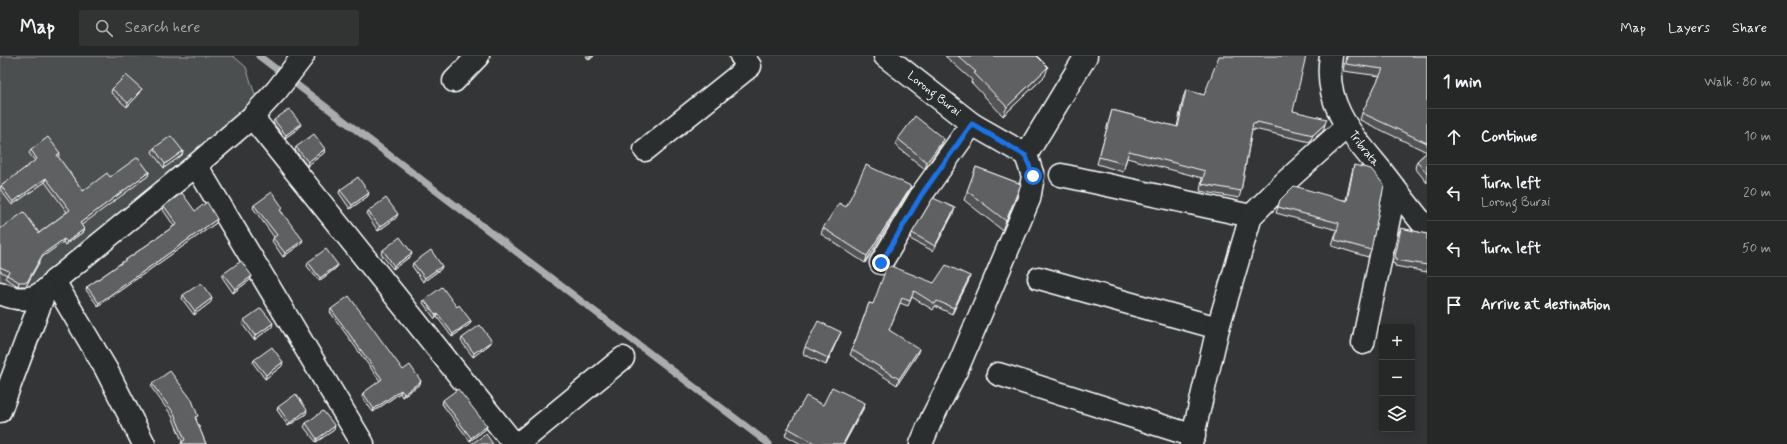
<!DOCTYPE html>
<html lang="en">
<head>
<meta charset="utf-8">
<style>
	body { margin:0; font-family:Mynerve,sans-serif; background:#323434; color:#f1f3f6 }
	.controls { position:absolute; right:12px; bottom:12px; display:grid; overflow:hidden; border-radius:4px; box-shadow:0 2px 10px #0003 }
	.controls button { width:36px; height:36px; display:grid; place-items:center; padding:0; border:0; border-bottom:1px solid #424445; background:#262828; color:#f1f3f6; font:20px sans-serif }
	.stop { position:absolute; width:12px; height:12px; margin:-9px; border:3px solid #1a73e8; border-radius:50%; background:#fff }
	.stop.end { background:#1a73e8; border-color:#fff; box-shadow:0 1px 4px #0008 }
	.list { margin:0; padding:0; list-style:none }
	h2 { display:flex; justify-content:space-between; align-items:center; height:52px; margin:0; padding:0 16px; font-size:17px }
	h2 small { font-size:13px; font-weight:400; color:#a4a6a8 }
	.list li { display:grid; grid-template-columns:26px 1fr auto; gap:12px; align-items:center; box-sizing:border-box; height:56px; padding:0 16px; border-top:1px solid #424445 }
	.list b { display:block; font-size:15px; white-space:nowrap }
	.list p { margin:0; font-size:13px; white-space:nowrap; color:#a4a6a8 }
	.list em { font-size:13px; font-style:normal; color:#a4a6a8 }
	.icon { flex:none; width:22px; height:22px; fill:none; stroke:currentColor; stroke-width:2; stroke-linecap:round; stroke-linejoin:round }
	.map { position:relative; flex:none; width:1427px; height:388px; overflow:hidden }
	header { display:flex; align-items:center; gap:24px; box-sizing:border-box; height:56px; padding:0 20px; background:#262828; border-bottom:1px solid #424445 }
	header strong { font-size:19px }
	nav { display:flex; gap:22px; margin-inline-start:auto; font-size:14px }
	.search { width:280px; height:36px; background:#323434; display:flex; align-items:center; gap:10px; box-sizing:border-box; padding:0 14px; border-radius:4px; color:#a4a6a8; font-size:15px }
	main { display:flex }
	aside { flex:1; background:#262828 }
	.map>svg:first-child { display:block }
	.green { fill:#4c4f50; stroke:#a6a7a8 }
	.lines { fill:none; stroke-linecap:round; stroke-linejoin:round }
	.stream { stroke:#abacad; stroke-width:7 }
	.minor-casing { stroke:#fff; stroke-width:25 }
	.minor { stroke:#2a2d2e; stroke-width:22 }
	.wall { fill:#525354; stroke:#fff }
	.shaded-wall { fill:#424445; stroke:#fff }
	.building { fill:#5f6162; stroke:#fff }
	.route { stroke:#1a73e8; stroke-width:5 }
	.labels { text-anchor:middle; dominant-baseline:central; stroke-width:3.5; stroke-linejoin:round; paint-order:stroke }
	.street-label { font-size:12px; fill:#fff; stroke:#2a2d2e }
</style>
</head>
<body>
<header>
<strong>Map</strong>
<div class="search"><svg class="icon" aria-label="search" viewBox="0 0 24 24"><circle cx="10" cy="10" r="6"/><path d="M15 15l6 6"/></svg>Search here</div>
<nav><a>Map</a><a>Layers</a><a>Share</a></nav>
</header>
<main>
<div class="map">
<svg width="1427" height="388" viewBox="0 0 1427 388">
	<rect width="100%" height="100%" fill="#333536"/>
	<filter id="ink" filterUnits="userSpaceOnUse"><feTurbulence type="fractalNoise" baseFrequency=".025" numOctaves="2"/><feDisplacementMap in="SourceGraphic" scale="8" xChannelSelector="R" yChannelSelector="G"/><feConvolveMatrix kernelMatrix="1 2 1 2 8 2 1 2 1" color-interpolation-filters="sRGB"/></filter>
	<g filter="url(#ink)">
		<path class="green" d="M 0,0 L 233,0 L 246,11 L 259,51 L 25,242 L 0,231 Z"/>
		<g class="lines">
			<path class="stream" d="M 259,0 L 769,388"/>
			<defs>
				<g id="minor">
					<path id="s1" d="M 885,0 L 972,68 L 1026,99"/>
					<path id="s2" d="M 1331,0 C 1323,48 1352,79 1380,113 C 1395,133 1411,153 1427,173"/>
					<path d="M 454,25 L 478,0"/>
					<path d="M 252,61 L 514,388"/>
					<path d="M 645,94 L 750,10 L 741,0"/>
					<path d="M 1026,99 L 1086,0"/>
					<path d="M 196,109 L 363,388"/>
					<path d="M 1061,119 L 1251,160"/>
					<path d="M 881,207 L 922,138 L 972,68"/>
					<path d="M 1039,222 L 1218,272"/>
					<path d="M 54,225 L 106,313 L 144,388"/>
					<path d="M 0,237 C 23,247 39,244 54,225 L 196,109 L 252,61 L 277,34 L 303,0"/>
					<path d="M 1363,287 L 1395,133"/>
					<path d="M 998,318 L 1194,380"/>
					<path d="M 0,355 L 45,235"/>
					<path d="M 518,388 L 623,302"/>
					<path d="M 921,388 L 932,362 L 958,311 L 1029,143 L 1033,120 L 1026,99"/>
					<path d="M 1191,388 L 1218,272 L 1251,160 L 1283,128 L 1346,71"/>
				</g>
			</defs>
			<use href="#minor" class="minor-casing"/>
			<use href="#minor" class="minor"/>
		</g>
		<path class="wall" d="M 586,0 L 594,0 L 589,4 Z
			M 945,0 L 1037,0 L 1045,20 L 1003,60 L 971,26 L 972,24 Z
			M 1346,0 L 1427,0 L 1427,96 L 1360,64 L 1362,57 L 1380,20 L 1343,15 Z
			M 112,33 L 142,33 L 140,37 L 127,51 L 111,37 Z
			M 1186,34 L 1204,39 L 1293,55 L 1325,68 L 1323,75 L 1310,86 L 1254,73 L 1254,75 L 1252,74 L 1241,135 L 1239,142 L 1200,135 L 1202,122 L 1127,102 L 1123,116 L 1097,108 L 1110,61 L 1112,54 L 1177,71 L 1183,42 Z
			M 274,64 L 299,72 L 285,82 L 273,67 Z
			M 898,83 L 941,89 L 925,113 L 895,89 Z
			M 296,91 L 325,93 L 324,97 L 307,110 L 295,94 Z
			M 154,92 L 183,95 L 182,99 L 164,112 L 152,96 Z
			M 31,94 L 60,97 L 59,100 L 58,101 L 83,135 L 110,121 L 149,116 L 148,120 L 81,169 L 84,173 L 83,176 L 65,189 L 63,186 L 42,201 L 26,230 L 18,230 L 5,222 L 7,219 L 0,215 L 0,173 L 39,177 L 67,156 L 45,126 L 12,149 L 0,133 L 1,130 L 35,105 L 29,97 Z
			M 1427,96 L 1427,127 L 1415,112 L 1417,105 Z
			M 1354,109 L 1371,194 L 1368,201 L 1332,190 L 1337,174 L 1276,157 L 1280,144 L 1346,144 L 1352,116 Z
			M 976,111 L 1021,128 L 1002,174 L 964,144 Z
			M 340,134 L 368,140 L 350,153 L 339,137 Z
			M 908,136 L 865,207 L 821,178 L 823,172 L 846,151 Z
			M 254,149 L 282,156 L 301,188 L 283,201 L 272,185 L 274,181 L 253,152 Z
			M 164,150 L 195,155 L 217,163 L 216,167 L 98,250 L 86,234 L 87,231 L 174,170 L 163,154 Z
			M 368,155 L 396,162 L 378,175 L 367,159 Z
			M 953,158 L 933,195 L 910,183 L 912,177 Z
			M 1401,172 L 1427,178 L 1427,216 L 1395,210 L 1395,208 L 1392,207 L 1398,179 Z
			M 383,194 L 411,200 L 393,213 L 381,198 Z
			M 308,206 L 338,209 L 336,212 L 319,225 L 307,210 Z
			M 413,207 L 441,213 L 423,226 L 412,210 Z
			M 223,218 L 252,220 L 250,224 L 233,237 L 222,221 Z
			M 970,220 L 968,226 L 952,258 L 935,250 L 933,254 L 912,241 L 908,250 L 900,247 L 889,274 L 917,299 L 897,329 L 850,299 L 869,247 L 873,248 L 934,227 Z
			M 183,239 L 211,246 L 194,259 L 182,243 Z
			M 424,244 L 457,251 L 471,265 L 470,268 L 452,281 L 437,261 L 435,263 L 423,247 Z
			M 331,253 L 403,314 L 421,325 L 420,328 L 402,341 L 400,337 L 373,356 L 362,341 L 363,337 L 380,325 L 330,256 Z
			M 244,264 L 272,271 L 254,284 L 242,268 Z
			M 841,276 L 838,282 L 826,309 L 803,298 L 805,291 Z
			M 462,282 L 490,288 L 473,301 L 461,285 Z
			M 254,304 L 282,310 L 265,323 L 253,307 Z
			M 152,328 L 197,363 L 196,364 L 206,388 L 181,388 L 182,385 L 172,360 L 151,331 Z
			M 443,344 L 487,370 L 486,373 L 470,385 L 442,348 Z
			M 865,347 L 863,353 L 844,388 L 801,388 L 785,379 L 788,372 L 823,349 Z
			M 278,351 L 306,358 L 288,370 L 277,354 Z
			M 306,367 L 334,374 L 316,386 L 304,371 Z"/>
		<path class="shaded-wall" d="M 591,0 L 594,0 L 589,4 Z
			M 1048,11 L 1045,20 L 1003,60 L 1007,51 Z
			M 142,33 L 140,37 L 127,51 L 128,47 Z
			M 301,68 L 299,72 L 285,82 L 286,79 Z
			M 1325,68 L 1323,75 L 1310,86 L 1313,79 Z
			M 944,83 L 941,89 L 925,113 L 927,106 Z
			M 325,93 L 324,97 L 307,110 L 308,106 Z
			M 183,95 L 182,99 L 164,112 L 165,108 Z
			M 149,116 L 148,120 L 79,171 L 80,167 Z
			M 46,122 L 45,126 L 12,149 L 13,146 Z
			M 911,130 L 908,136 L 865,207 L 867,200 Z
			M 369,137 L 368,140 L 350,153 L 352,149 Z
			M 955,152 L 953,158 L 933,195 L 935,190 Z
			M 398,158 L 396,162 L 378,175 L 380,171 Z
			M 217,163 L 216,167 L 98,250 L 99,247 Z
			M 84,173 L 83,176 L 65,189 L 67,186 Z
			M 64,183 L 63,186 L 42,201 L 26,230 L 18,230 L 19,226 L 43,198 Z
			M 303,184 L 301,188 L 283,201 L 285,197 Z
			M 412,197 L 411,200 L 393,213 L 394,210 Z
			M 338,209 L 336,212 L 319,225 L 320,222 Z
			M 442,210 L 441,213 L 423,226 L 425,222 Z
			M 252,220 L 250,224 L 233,237 L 235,233 Z
			M 970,220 L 968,226 L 952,258 L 954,252 Z
			M 212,242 L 211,246 L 194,259 L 195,255 Z
			M 438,258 L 437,261 L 435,263 L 436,259 Z
			M 471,265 L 470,268 L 452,281 L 453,278 Z
			M 273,267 L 272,271 L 254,284 L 255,280 Z
			M 841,276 L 838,282 L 826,309 L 828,302 Z
			M 492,285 L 490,288 L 473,301 L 474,297 Z
			M 919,293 L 917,299 L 897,329 L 899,323 Z
			M 283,306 L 282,310 L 265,323 L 266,319 Z
			M 421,325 L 420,328 L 402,341 L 404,338 Z
			M 401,334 L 400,337 L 373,356 L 374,353 Z
			M 865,347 L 863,353 L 844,388 L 843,388 Z
			M 307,354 L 306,358 L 288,370 L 290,367 Z
			M 335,370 L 334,374 L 316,386 L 317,383 Z
			M 487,370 L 486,373 L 470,385 L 471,382 Z"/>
		<path class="building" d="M 958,0 L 1037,0 L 1048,11 L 1007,51 L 974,17 L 976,16 Z
			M 1219,0 L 1306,0 L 1293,55 L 1327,63 L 1325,68 L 1313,79 L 1257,66 L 1256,68 L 1253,67 L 1241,135 L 1202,128 L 1205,115 L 1129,95 L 1125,108 L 1099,101 L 1112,54 L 1178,71 L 1186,34 L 1204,39 Z
			M 1347,0 L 1427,0 L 1427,87 L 1362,57 L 1383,13 L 1346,8 Z
			M 126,19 L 142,33 L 128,47 L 112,33 Z
			M 289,53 L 301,68 L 286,79 L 274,64 Z
			M 915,60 L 944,83 L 927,106 L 898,83 Z
			M 314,78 L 325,93 L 308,106 L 296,91 Z
			M 171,80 L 183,95 L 165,108 L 154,92 Z
			M 48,81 L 60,97 L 57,99 L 83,135 L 107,117 L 110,121 L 138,101 L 149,116 L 80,167 L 84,173 L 67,186 L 64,183 L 43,198 L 27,226 L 19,226 L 7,219 L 9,215 L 0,211 L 0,173 L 24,156 L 39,177 L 70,154 L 46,122 L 13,146 L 1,130 L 37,103 L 31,94 Z
			M 1427,96 L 1427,117 L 1417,105 Z
			M 866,109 L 911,130 L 867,200 L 823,172 L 839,147 L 846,151 Z
			M 1354,109 L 1371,113 L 1384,129 L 1371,194 L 1335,184 L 1339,167 L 1278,151 L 1280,144 L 1294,130 L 1347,145 Z
			M 976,111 L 1021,128 L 1006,165 L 967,135 Z
			M 358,121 L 369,137 L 352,149 L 340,134 Z
			M 272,136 L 283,152 L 280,154 L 303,184 L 285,197 L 273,182 L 277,179 L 254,149 Z
			M 182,137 L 195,155 L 207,146 L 217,163 L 99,247 L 87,231 L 177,168 L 164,150 Z
			M 386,142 L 398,158 L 380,171 L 368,155 Z
			M 933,142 L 955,152 L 935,190 L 912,177 Z
			M 1401,172 L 1427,178 L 1427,209 L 1397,204 L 1397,202 L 1395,201 Z
			M 400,181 L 412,197 L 394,210 L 383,194 Z
			M 326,193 L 338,209 L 320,222 L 308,206 Z
			M 431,194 L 442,210 L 425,222 L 413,207 Z
			M 241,205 L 252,220 L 235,233 L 223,218 Z
			M 946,209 L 970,220 L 954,252 L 937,245 L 935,248 L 914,235 L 910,245 L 902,242 L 889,274 L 919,293 L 899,323 L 852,294 L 869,247 L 873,248 L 886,213 L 891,210 L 934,227 Z
			M 201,227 L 212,242 L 195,255 L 183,239 Z
			M 442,231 L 457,251 L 459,249 L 471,265 L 453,278 L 438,258 L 436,259 L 424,244 Z
			M 349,240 L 403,314 L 410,309 L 421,325 L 404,338 L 401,334 L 374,353 L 363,337 L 382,323 L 331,253 Z
			M 261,252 L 273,267 L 255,280 L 244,264 Z
			M 818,265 L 841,276 L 828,302 L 805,291 Z
			M 480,269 L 492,285 L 474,297 L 462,282 Z
			M 272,291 L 283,306 L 266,319 L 254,304 Z
			M 170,315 L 192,344 L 198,360 L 195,361 L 206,388 L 183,388 L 182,386 L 185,384 L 174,357 L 152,328 Z
			M 832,331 L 865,347 L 843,388 L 816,388 L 788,372 L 806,340 L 823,349 Z
			M 458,333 L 487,370 L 471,382 L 443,344 Z
			M 296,338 L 307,354 L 290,367 L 278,351 Z
			M 323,355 L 335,370 L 317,383 L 306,367 Z
			M 486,378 L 493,388 L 471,388 Z"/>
	</g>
	<g class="lines" filter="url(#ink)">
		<path class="route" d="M 881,207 L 922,138 L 972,68 L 1026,100 L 1033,120"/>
	</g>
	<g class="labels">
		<g class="street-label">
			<text stroke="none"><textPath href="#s1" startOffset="62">Lorong Burai</textPath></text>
			<text stroke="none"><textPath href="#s2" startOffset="102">Tribrata</textPath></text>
		</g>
	</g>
</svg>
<div class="controls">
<button>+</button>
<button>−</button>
<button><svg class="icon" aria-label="layers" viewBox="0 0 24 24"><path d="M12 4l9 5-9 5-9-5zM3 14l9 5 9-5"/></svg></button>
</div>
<div class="stop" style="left:1033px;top:120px"></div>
<div class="stop end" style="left:881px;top:207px"></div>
</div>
<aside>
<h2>1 min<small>Walk · 80 m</small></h2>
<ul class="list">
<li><svg class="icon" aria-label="ahead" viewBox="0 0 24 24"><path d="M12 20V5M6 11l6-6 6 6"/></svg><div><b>Continue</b></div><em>10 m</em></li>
<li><svg class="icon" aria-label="left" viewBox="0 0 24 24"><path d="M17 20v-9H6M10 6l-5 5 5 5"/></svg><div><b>Turn left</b><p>Lorong Burai</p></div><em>20 m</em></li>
<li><svg class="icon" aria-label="left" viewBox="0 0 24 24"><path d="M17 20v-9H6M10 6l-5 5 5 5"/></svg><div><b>Turn left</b></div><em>50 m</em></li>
<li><svg class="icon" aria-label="arrive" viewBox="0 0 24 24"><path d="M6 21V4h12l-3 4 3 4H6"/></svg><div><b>Arrive at destination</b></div></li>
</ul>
</aside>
</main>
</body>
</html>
